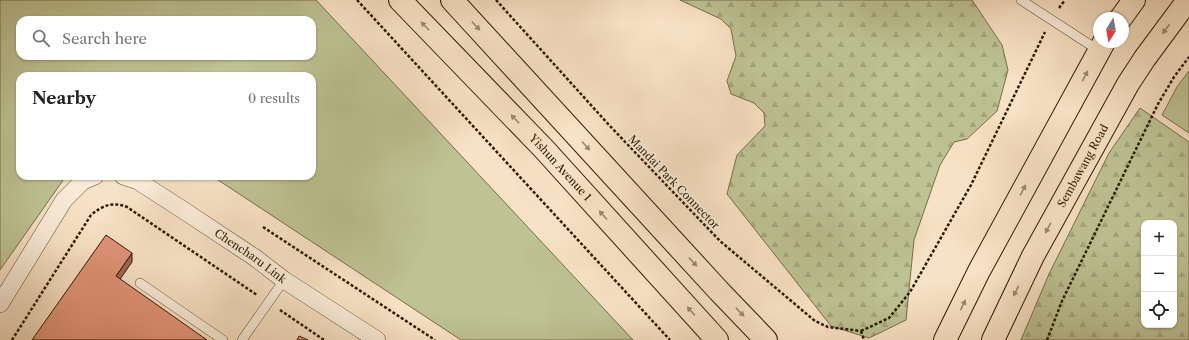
<!DOCTYPE html>
<html lang="en">
<head>
<meta charset="utf-8">
<style>
	body { margin:0; font-family:"Libre Caslon Text",serif; background:#f6f6f6; color:#222 }
	.controls { position:absolute; right:12px; bottom:12px; display:grid; overflow:hidden; border-radius:8px; box-shadow:0 1px 3px #0004 }
	.controls button { width:36px; height:36px; display:grid; place-items:center; padding:0; border:0; border-bottom:1px solid #e0e0e0; background:#fff; color:#222; font:20px sans-serif }
	.compass { position:absolute; left:1093px; top:12px; width:36px; height:36px; border-radius:50%; background:#fff; box-shadow:0 1px 3px #0004; rotate:191deg }
	.list { margin:0; padding:0; list-style:none }
	h2 { display:flex; justify-content:space-between; align-items:center; height:52px; margin:0; padding:0 16px; font-size:17px }
	h2 small { font-size:13px; font-weight:400; color:#767676 }
	.icon { flex:none; width:22px; height:22px; fill:none; stroke:currentColor; stroke-width:2; stroke-linecap:round; stroke-linejoin:round }
	.map { position:relative; flex:none; width:1189px; height:340px; overflow:hidden }
	.search { position:absolute; background:#fff; box-shadow:0 1px 3px #0004; left:16px; top:16px; width:300px; height:44px; display:flex; align-items:center; gap:10px; box-sizing:border-box; padding:0 14px; border-radius:12px; color:#767676; font-size:15px }
	.panel { position:absolute; background:#fff; box-shadow:0 1px 3px #0004; left:16px; top:72px; width:300px; height:108px; border-radius:12px }
	.map>svg:first-child { display:block }
	.green { fill:#bec394; stroke:#756e4b; fill-rule:evenodd }
	.forest { fill:url(#forest-firs); stroke:#756e4b; fill-rule:evenodd }
	.lines { fill:none; stroke-linecap:round; stroke-linejoin:round }
	.lane-casing { stroke:#5f4c33; stroke-width:10 }
	.street-casing { stroke:#5f4c33; stroke-width:18 }
	.primary-casing { stroke:#2c1a02; stroke-width:24 }
	.path { stroke:#2c1a02; stroke-width:2.5; stroke-dasharray:3 2; stroke-linecap:butt }
	.lane { stroke:#faecd9; stroke-width:9 }
	.street { stroke:#faecd9; stroke-width:17 }
	.primary { stroke:#f8e2c5; stroke-width:22 }
	.shaded-wall { fill:#9e6854; stroke:#2c1a02 }
	.building { fill:#e19478; stroke:#2c1a02 }
	.oneway { fill:#9c886d }
	.labels { text-anchor:middle; dominant-baseline:central; stroke-width:4; stroke-linejoin:round; paint-order:stroke }
	.street-label { font-size:11px; fill:#2c1a02; stroke:#faecd9 }
</style>
</head>
<body>
<div class="map">
<svg width="1189" height="340" viewBox="0 0 1189 340">
	<defs>
		<pattern id="forest-firs" width="22" height="20" patternUnits="userSpaceOnUse"><rect width="22" height="20" fill="#bec394"/><path d="M5 1l3.5 6h-7zM16 11l3.5 6h-7z" fill="#a3a77e"/></pattern>
	</defs>
	<rect width="100%" height="100%" fill="#f8e2c5"/>
	<filter id="stains"><feTurbulence type="fractalNoise" baseFrequency=".005" numOctaves="4"/><feColorMatrix values="0 0 0 0 .2 0 0 0 0 .09 0 0 0 0 .02 0 0 0 .5 -.17"/></filter>
	<radialGradient id="worn" r=".72"><stop offset=".6" stop-color="#630" stop-opacity="0"/><stop offset="1" stop-color="#630" stop-opacity=".3"/></radialGradient>
	<path class="green" d="M 0,0 L 316,0 L 633,340 L 461,340 L 212,176 L 312,176 L 312,76 L 20,76 L 20,176 L 66,176 L 0,270 ZM 20,20 L 312,20 L 312,56 L 20,56 Z
		M 1189,71 L 1189,133 L 1162,115 L 1177,87 Z"/>
	<path class="forest" d="M 680,0 L 972,0 L 1002,45 L 1008,70 L 997,111 L 967,139 L 954,142 L 940,165 L 914,240 L 906,320 L 869,338 L 831,326 L 727,194 L 737,155 L 765,126 L 764,113 L 754,103 L 731,94 L 727,81 L 736,56 L 731,29 L 721,19 Z
		M 1140,108 L 1189,142 L 1189,340 L 1021,340 L 1049,274 L 1109,153 ZM 1144,223 L 1174,223 L 1174,325 L 1144,325 Z"/>
	<g class="lines">
		<defs>
			<path id="lane" d="M 1021,0 L 1098,50
				M 140,283 L 223,340
				M 242,340 L 284,280"/>
			<g id="street">
				<path id="s1" d="M 123,176 L 138,181 L 183,210 L 254,257 L 284,280 L 377,340"/>
				<path d="M 0,304 L 64,200 L 83,181 L 95,176"/>
			</g>
			<g id="primary">
				<path id="s2" d="M 400,0 L 544,149 L 717,340"/>
				<path d="M 452,0 L 719,291 L 766,340"/>
				<path d="M 1121,18 L 1134,0"/>
				<path d="M 945,340 L 979,271 L 1104,42"/>
				<path id="s3" d="M 993,340 L 1033,256 L 1128,84 L 1145,58 L 1188,0"/>
			</g>
		</defs>
		<use href="#lane" class="lane-casing"/>
		<use href="#street" class="street-casing"/>
		<use href="#primary" class="primary-casing"/>
		<path class="path" d="M 357,0 L 670,340
			M 496,0 L 609,125 L 720,241 L 815,321 L 828,327 L 861,331
			M 1059,8 L 1065,0
			M 263,227 L 435,340
			M 280,310 L 324,340
			M 861,331 L 889,318 L 910,292 L 971,185 L 1045,32
			M 861,331 L 864,340
			M 12,340 L 91,215 C 102,206 112,201 127,207 L 257,295
			M 1047,340 L 1062,301 L 1158,104 L 1174,77 L 1189,57"/>
		<use href="#lane" class="lane"/>
		<use href="#street" class="street"/>
		<use href="#primary" class="primary"/>
	</g>
	<path class="shaded-wall" d="M 132,253 L 132,262 L 116,285 L 116,276 Z"/>
	<path class="building" d="M 106,235 L 132,253 L 116,276 L 207,340 L 32,340 Z
		M 299,336 L 308,340 L 297,340 Z"/>
	<defs><path id="oneway-solid" d="M-6-.8H1V-3.2L6.5 0L1 3.2V.8H-6Z"/></defs>
	<g class="oneway">
		<use href="#oneway-solid" transform="translate(425 26) rotate(-134)"/>
		<use href="#oneway-solid" transform="translate(476 26) rotate(47)"/>
		<use href="#oneway-solid" transform="translate(1166 29) rotate(127)"/>
		<use href="#oneway-solid" transform="translate(1085 76) rotate(-62)"/>
		<use href="#oneway-solid" transform="translate(515 119) rotate(-134)"/>
		<use href="#oneway-solid" transform="translate(586 146) rotate(48)"/>
		<use href="#oneway-solid" transform="translate(1023 190) rotate(-62)"/>
		<use href="#oneway-solid" transform="translate(603 215) rotate(-132)"/>
		<use href="#oneway-solid" transform="translate(1048 228) rotate(118)"/>
		<use href="#oneway-solid" transform="translate(693 262) rotate(47)"/>
		<use href="#oneway-solid" transform="translate(1016 291) rotate(116)"/>
		<use href="#oneway-solid" transform="translate(963 305) rotate(-64)"/>
		<use href="#oneway-solid" transform="translate(691 311) rotate(-132)"/>
		<use href="#oneway-solid" transform="translate(740 312) rotate(46)"/>
	</g>
	<g class="labels">
		<g class="street-label">
			<text stroke="none"><textPath href="#s3" startOffset="196">Sembawang Road</textPath></text>
			<text stroke="none"><textPath href="#s2" startOffset="232">Yishun Avenue 1</textPath></text>
			<text transform="translate(674 182) rotate(46)">Mandai Park Connector</text>
			<text stroke="none"><textPath href="#s1" startOffset="151">Chencharu Link</textPath></text>
		</g>
	</g>
	<rect width="100%" height="100%" filter="url(#stains)"/>
	<rect width="100%" height="100%" fill="url(#worn)"/>
</svg>
<div class="controls">
<button>+</button>
<button>−</button>
<button><svg class="icon" aria-label="locate" viewBox="0 0 24 24"><circle cx="12" cy="12" r="6"/><path d="M12 2v4M12 18v4M2 12h4M18 12h4"/></svg></button>
</div>
<svg class="compass" viewBox="-18 -18 36 36"><path d="M0-13l5 13h-10z" fill="#e53935"/><path d="M0 13l5-13h-10z" fill="#767676"/></svg>
<div class="search"><svg class="icon" aria-label="search" viewBox="0 0 24 24"><circle cx="10" cy="10" r="6"/><path d="M15 15l6 6"/></svg>Search here</div>
<section class="panel">
<h2>Nearby<small>0 results</small></h2>
<ul class="list">
</ul>
</section>
</div>
</body>
</html>
